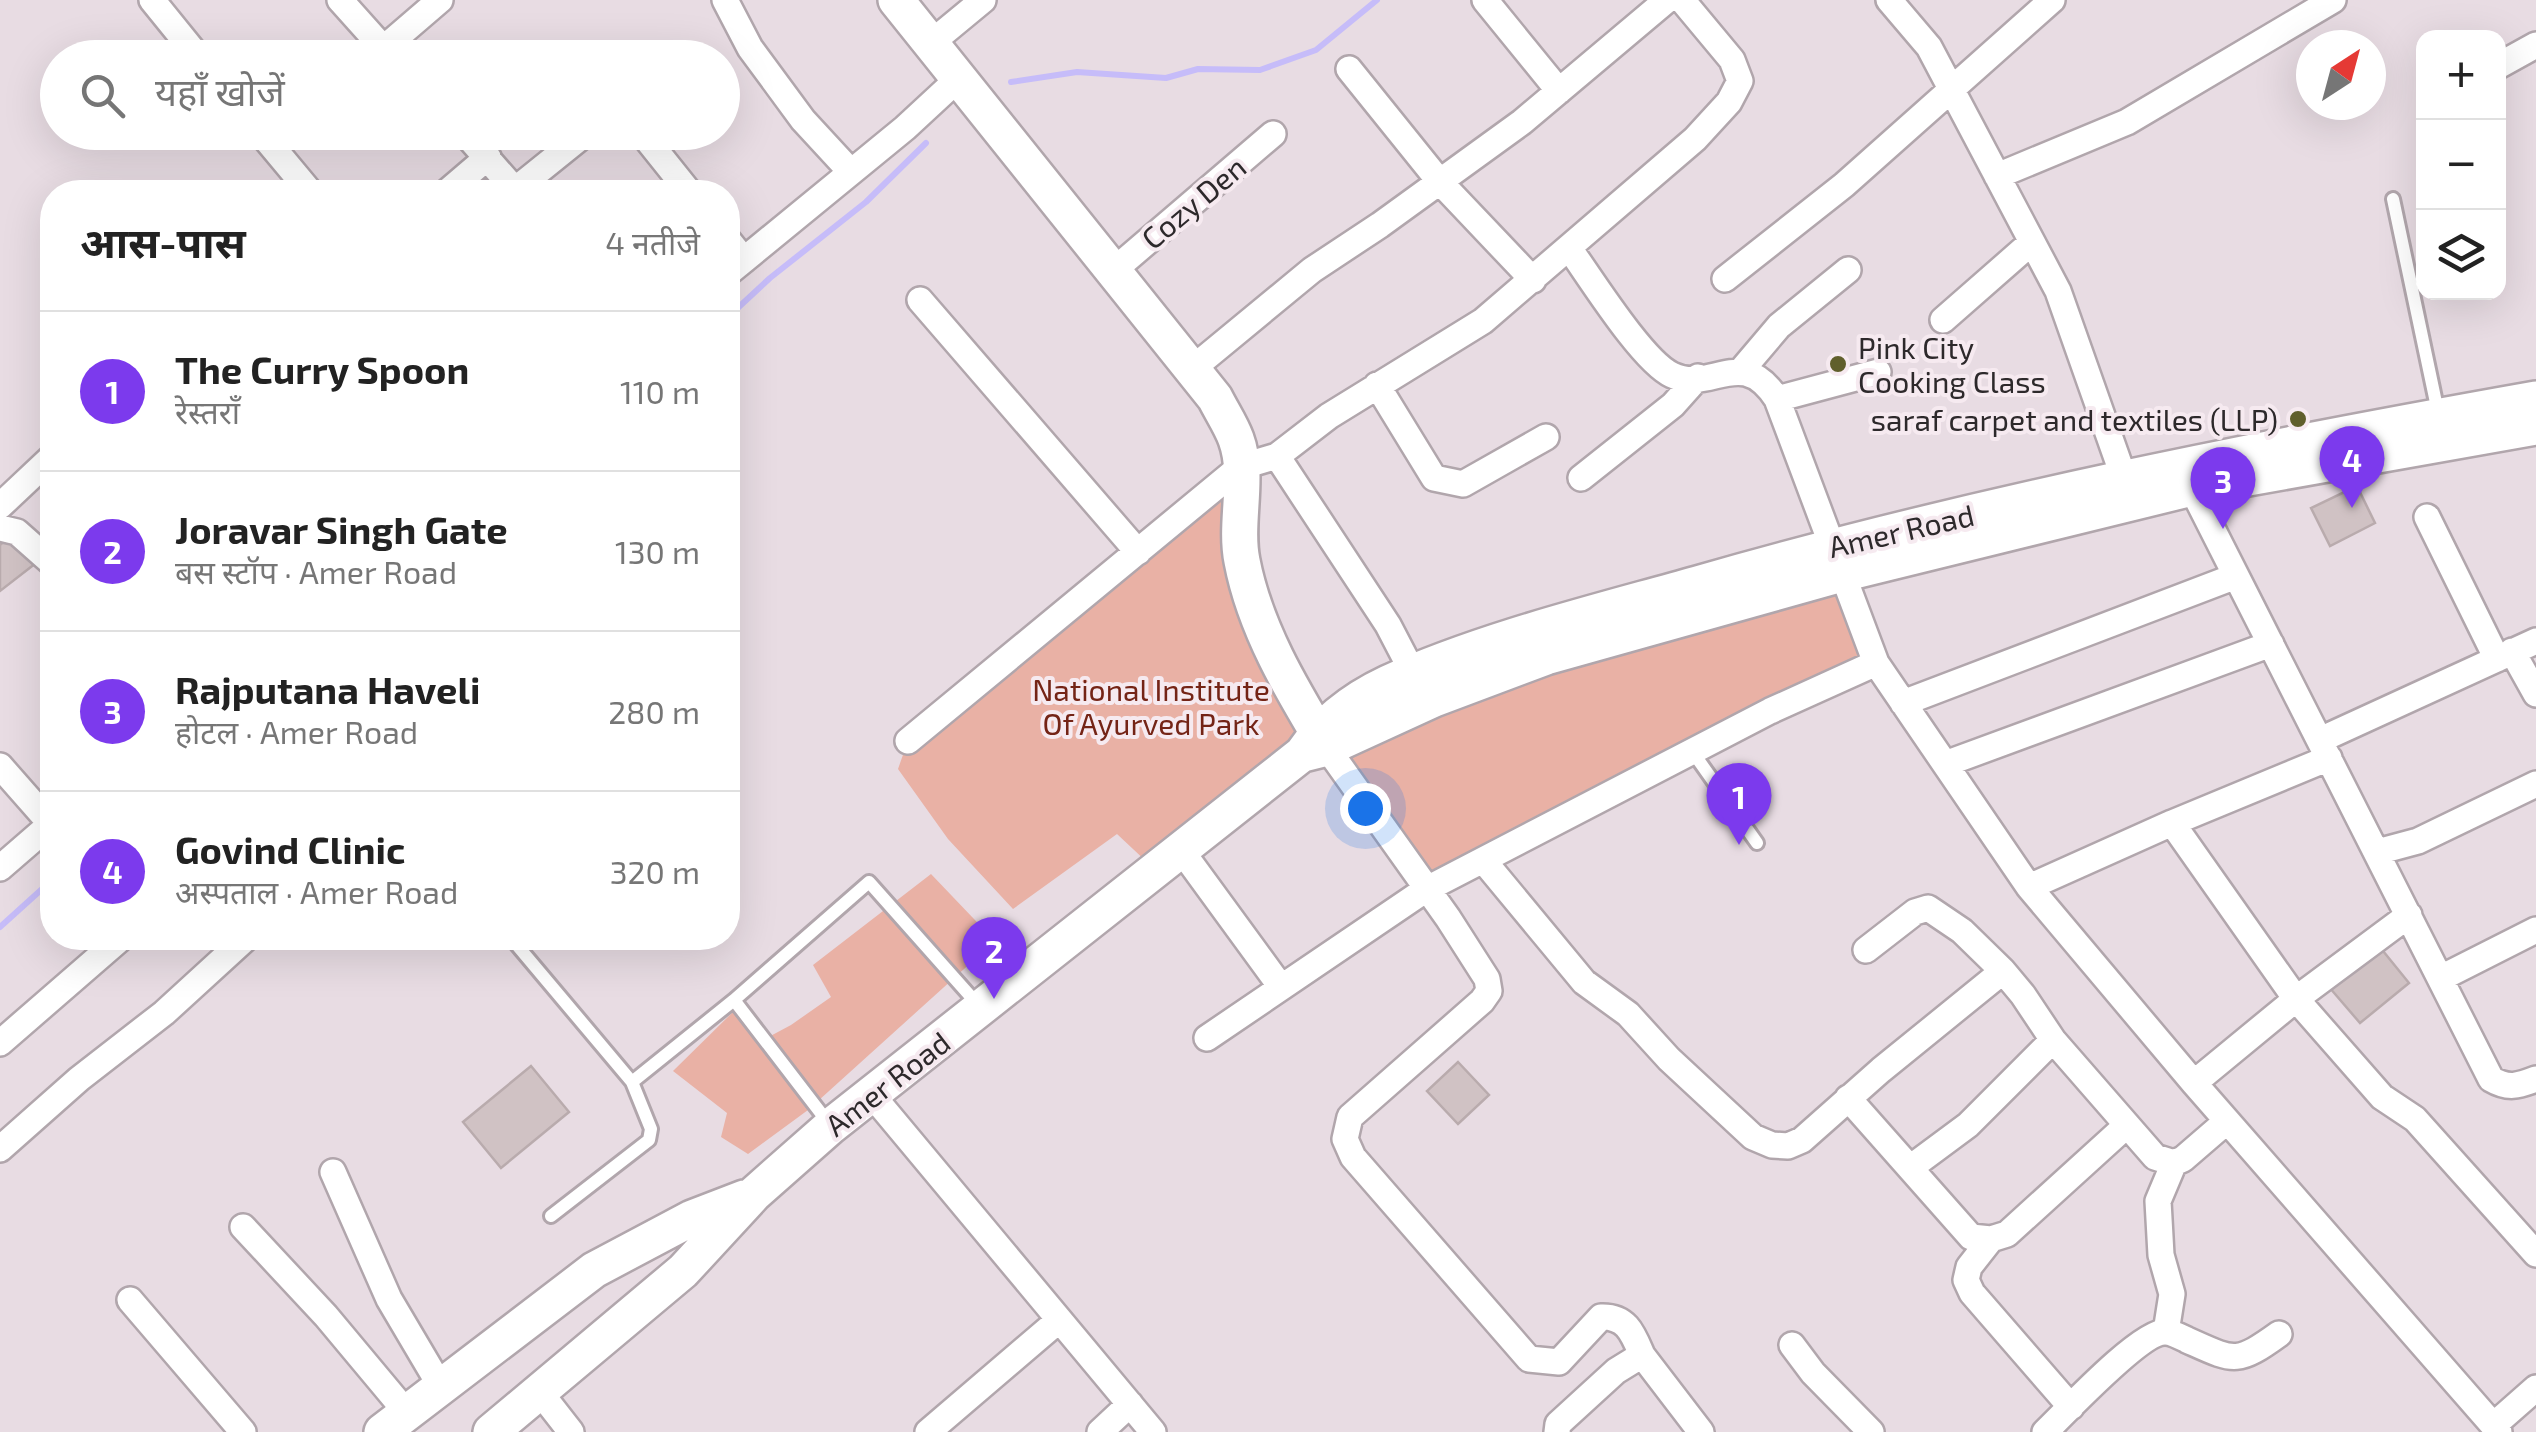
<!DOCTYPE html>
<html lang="hi">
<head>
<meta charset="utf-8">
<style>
	body { margin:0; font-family:"Exo 2","Noto Sans Devanagari",sans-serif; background:#f2f2f2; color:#222 }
	.controls { position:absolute; right:30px; top:30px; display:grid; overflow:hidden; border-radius:20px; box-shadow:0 10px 40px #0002 }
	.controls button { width:90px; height:90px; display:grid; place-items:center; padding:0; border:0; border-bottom:2px solid #e0e0e0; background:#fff; color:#222; font:50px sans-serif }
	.compass { position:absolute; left:2296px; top:30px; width:90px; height:90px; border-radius:50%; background:#fff; box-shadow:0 10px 40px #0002; rotate:36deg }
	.you { position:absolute; left:1365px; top:808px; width:35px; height:35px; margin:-25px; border:8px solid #fff; border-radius:50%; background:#1a73e8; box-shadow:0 0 0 15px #1a73e833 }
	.badge { display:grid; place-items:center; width:65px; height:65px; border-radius:50%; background:#7c3aed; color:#fff; font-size:32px; font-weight:700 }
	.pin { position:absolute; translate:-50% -82px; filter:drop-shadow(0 2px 5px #0008) }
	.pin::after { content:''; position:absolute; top:52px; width:35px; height:30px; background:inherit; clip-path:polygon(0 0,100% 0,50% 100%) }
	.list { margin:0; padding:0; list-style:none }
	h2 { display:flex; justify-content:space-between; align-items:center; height:130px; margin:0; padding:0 40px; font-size:42px }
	h2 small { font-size:32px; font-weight:400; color:#767676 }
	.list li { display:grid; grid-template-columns:65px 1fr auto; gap:30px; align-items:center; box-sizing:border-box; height:160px; padding:0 40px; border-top:2px solid #e0e0e0 }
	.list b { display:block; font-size:38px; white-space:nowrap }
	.list p { margin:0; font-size:32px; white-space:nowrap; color:#767676 }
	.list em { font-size:32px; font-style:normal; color:#767676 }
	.icon { flex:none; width:55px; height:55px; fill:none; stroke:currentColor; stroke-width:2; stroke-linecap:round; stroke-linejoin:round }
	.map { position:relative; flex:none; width:2536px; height:1432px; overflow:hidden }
	.search { position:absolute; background:#fff; box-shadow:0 10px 40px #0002; left:40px; top:40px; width:700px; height:110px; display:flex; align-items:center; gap:25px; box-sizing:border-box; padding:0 35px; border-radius:55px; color:#767676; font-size:38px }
	.panel { position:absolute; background:#fff; box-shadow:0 10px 40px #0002; left:40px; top:180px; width:700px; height:770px; border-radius:40px }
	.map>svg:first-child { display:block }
	.green { fill:#e9b1a5 }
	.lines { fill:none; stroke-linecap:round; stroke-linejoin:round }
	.stream { stroke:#c6bcf9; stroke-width:6 }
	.building { fill:#d0c2c4; stroke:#b9abad; stroke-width:2.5 }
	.lane-casing { stroke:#b1a6ac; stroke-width:18 }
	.street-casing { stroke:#b1a6ac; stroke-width:30 }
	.secondary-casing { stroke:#b1a6ac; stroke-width:40 }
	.lane { stroke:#fff; stroke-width:12 }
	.street { stroke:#fff; stroke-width:25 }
	.secondary { stroke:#fff; stroke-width:35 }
	.poi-dot { fill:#605f2c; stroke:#f6eaf0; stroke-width:4 }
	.labels { text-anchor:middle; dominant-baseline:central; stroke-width:8; stroke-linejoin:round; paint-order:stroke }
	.street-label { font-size:30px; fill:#2d292b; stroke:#f6eaf0 }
	.poi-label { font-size:30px; fill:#2d292b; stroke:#f6eaf0; text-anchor:start }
	.park-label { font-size:30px; fill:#742416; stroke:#f6eaf0 }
</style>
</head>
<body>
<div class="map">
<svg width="2536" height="1432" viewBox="0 0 2536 1432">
	<rect width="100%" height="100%" fill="#e8dce3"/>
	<path class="green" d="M 1232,484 L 1306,740 L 1149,864 L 1117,834 L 1013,909 L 948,839 L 898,769 L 905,749 Z
		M 1839,582 L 1868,657 L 1427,882 L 1342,757 L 1434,706 Z
		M 931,874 L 995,941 L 808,1110 L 748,1154 L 721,1137 L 727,1113 L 673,1071 L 736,1009 L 761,1041 L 791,1025 L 831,997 L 813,965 Z"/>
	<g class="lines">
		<path class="stream" d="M 1011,82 L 1077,72 L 1166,78 L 1198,69 L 1260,70 L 1316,50 L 1377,0
			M 728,317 L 770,278 L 866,202 L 926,143
			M 0,927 L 52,880"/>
	</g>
	<path class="building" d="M 2357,486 L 2375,523 L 2330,546 L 2311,508 Z
		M 12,534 L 36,563 L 0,591 L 0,545 Z
		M 2379,946 L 2409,983 L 2360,1023 L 2329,987 Z
		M 1458,1062 L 1489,1095 L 1458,1124 L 1427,1091 Z
		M 531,1066 L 569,1112 L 501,1168 L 463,1122 Z"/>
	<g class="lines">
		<defs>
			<path id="lane" d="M 2393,199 L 2438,412
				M 1692,751 L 1757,843
				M 511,938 L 632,1082 L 734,1000 L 830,1125
				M 734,1000 L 869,882 L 980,1007
				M 551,1216 L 649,1140 L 651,1129 L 632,1082"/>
			<path id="street" d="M 152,0 L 199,58
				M 340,0 L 392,58
				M 725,0 L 750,48 L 803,120 L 851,172
				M 1485,0 L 1559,91
				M 1889,0 L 1929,47 L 2058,291 L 2124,478
				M 931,43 L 983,0
				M 383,49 L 440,0
				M 2498,66 L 2536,45
				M 1349,69 L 1440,182 L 1533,280
				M 260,132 L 310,192
				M 464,132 L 515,190 L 587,132
				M 641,132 L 689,192
				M 1997,176 L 2127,122 L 2333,0
				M 447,192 L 488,157
				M 728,240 L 744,260
				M 1569,248 C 1590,277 1642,361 1672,375 C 1711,394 1741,344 1777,399 L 1876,663 L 2029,887 L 2172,823
				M 1113,271 L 1273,134
				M 728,273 L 905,128 L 959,78
				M 1725,279 L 1844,185 L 2052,0
				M 920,300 L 1138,552
				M 1943,320 L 2032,242
				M 1192,369 L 1312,270 L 1380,225 L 1522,122 L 1667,0
				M 1740,372 L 1779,326 L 1848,270
				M 1377,385 L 1434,478 L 1463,484 L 1546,437
				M 1777,399 L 1878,372
				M 1277,456 L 1388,625 L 1413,673
				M 2185,475 L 2491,1079 C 2508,1089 2518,1086 2536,1079
				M 1581,478 L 1673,405 L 1698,377
				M 0,506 L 52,457
				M 2427,517 L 2497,659
				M 0,528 L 17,532 L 52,563
				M 2512,651 L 2536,694
				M 1903,703 L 2236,576
				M 2320,740 L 2536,641
				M 908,741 L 1240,467 L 1277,456 L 1329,416 L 1483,321 L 1695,139 L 1729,102 L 1740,81 L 1732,60 L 1682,0
				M 1327,748 L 1448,918 L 1487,979 L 1489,991 L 1482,1001 L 1350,1117 L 1345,1139 L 1353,1157 L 1529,1359 L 1559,1362 L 1601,1317 C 1627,1316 1633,1334 1642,1355
				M 2329,758 L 2172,823 L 2296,999 L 2382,1097 L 2415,1119 L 2536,1254
				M 1945,764 L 2271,644
				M 0,766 L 51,824
				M 1181,850 L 1281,987
				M 2377,852 L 2418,841 L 2536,784
				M 1483,860 L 1584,982 L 1628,1014 L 1669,1059 L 1753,1137 L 1772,1145 L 1788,1146 L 1802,1140 L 1881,1070 L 2003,971 L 2023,995 L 2053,1040 L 2155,1157 L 2174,1163 L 2183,1159 L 2227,1121
				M 0,868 L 52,823
				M 2029,887 L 2194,1083 L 2499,1432
				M 1866,950 L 1915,912 L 1928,908 L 1962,931 L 2003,971
				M 2441,978 L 2536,930
				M 1207,1038 L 1425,890 L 1770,711 L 1876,663
				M 0,1043 L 121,938
				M 2194,1083 L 2296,999 L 2409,915
				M 872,1095 L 1153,1432
				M 1848,1098 L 1971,1237 L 1991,1239 L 2007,1234 L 2127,1125
				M 0,1149 L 79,1079 L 164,1013 L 246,938
				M 1910,1168 L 1968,1125 L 2053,1040
				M 333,1172 L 389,1299 L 441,1387
				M 243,1227 L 326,1316 L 407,1413
				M 1991,1239 L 1969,1267 L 1966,1280 L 1972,1293 L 2071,1407
				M 130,1300 L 243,1432
				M 2166,1332 L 2172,1294 L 2161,1255 L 2158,1201 L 2174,1163
				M 1792,1345 L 1813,1373 L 1871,1432
				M 539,1391 L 571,1432
				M 2494,1425 L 2536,1388
				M 928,1432 L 1059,1320
				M 1100,1432 L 1130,1404
				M 1557,1432 L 1558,1424 L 1616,1371 L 1642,1355 L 1701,1432
				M 2045,1432 C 2066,1412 2140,1332 2165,1332 C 2172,1332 2181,1337 2187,1340 C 2234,1361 2236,1365 2279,1334"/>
			<path id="secondary" d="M 896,0 L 1215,398 C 1222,412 1231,425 1236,439 C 1250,477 1234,522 1242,561 C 1255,629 1292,690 1327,748
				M 1303,754 L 1327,748 L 1434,699 L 1546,657 L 1842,574 L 2192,488 L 2536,427
				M 382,1432 L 594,1270 L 692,1218 L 744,1198
				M 491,1432 L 683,1271 L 754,1194 L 831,1126 L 1302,754 C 1323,723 1354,699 1388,683 C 1486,639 1594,613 1697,584 C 1972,505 2254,449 2536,399"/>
		</defs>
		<use href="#lane" class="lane-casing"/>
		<use href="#street" class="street-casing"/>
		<use href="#secondary" class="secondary-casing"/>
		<use href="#lane" class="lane"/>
		<use href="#street" class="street"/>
		<use href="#secondary" class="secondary"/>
	</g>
	<g class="poi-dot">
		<circle cx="1838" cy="364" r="10"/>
		<circle cx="2298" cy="419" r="10"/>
	</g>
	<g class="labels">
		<g class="street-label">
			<text transform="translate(1193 202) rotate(-40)">Cozy Den</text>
			<text transform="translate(1901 530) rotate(-13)">Amer Road</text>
			<text transform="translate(887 1083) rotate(-38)">Amer Road</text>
		</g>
		<g class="poi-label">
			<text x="1858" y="347">Pink City<tspan x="1858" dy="34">Cooking Class</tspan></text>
			<text x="2278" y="419" text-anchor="end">saraf carpet and textiles (LLP)</text>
		</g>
		<g class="park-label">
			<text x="1151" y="689">National Institute<tspan x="1151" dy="34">Of Ayurved Park</tspan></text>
		</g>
	</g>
</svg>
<div class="controls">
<button>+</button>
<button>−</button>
<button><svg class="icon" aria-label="layers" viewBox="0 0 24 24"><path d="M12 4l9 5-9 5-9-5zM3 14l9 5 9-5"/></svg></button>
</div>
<svg class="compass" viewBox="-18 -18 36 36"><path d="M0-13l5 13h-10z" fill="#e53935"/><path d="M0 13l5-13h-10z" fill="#767676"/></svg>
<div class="you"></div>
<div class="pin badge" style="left:1739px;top:845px">1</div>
<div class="pin badge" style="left:994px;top:999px">2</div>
<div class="pin badge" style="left:2223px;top:529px">3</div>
<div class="pin badge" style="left:2352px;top:508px">4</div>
<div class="search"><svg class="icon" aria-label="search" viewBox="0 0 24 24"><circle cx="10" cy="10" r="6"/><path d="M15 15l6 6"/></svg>यहाँ खोजें</div>
<section class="panel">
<h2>आस-पास<small>4 नतीजे</small></h2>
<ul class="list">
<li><span class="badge">1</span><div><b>The Curry Spoon</b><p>रेस्तराँ</p></div><em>110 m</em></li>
<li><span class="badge">2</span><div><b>Joravar Singh Gate</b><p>बस स्टॉप · Amer Road</p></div><em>130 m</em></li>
<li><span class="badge">3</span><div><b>Rajputana Haveli</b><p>होटल · Amer Road</p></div><em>280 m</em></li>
<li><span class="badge">4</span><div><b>Govind Clinic</b><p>अस्पताल · Amer Road</p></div><em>320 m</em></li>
</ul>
</section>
</div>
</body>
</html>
